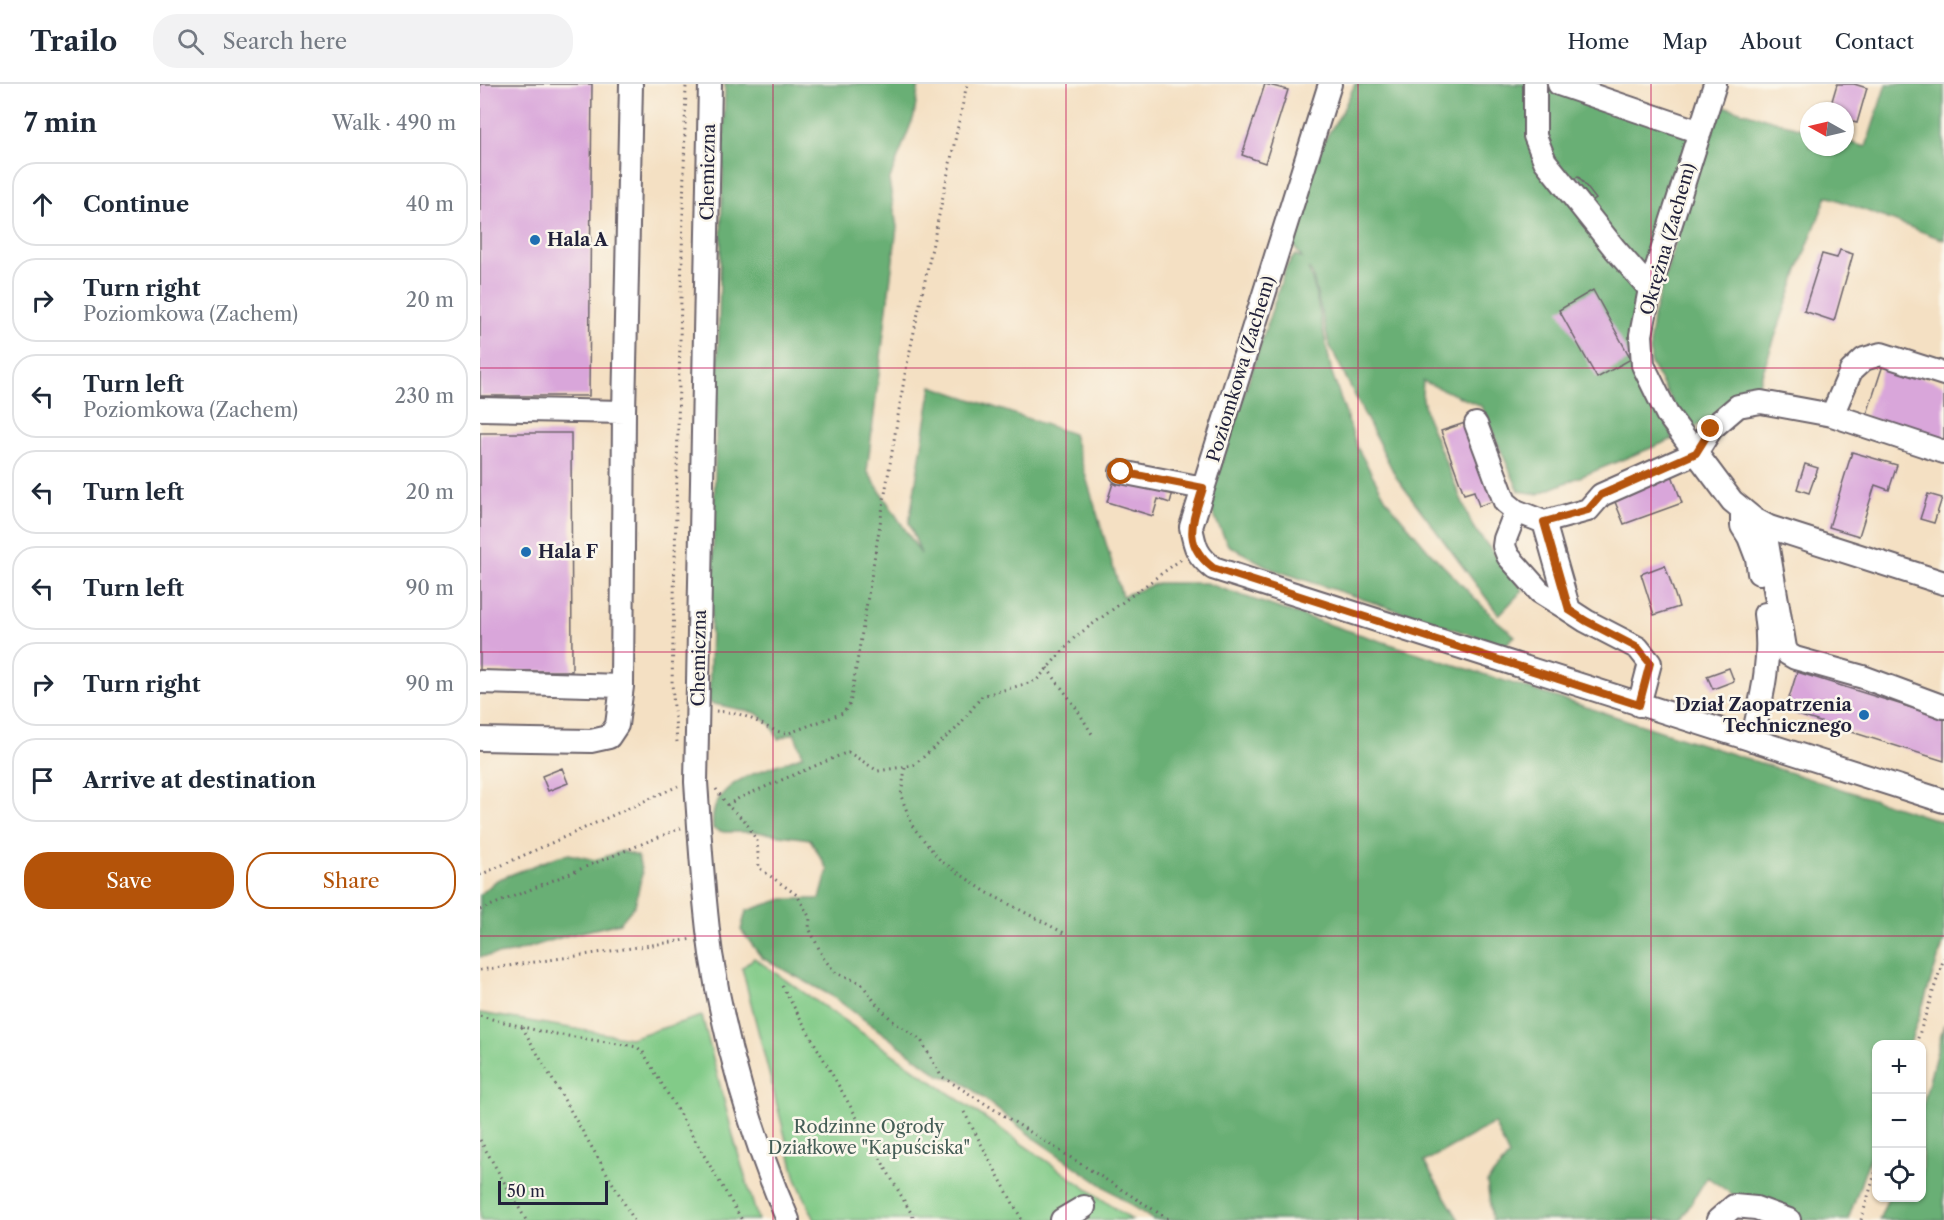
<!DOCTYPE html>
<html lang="en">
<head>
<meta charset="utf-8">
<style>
	body { margin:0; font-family:"Libre Caslon Text",serif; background:#f2f2f3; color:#1f2937 }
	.controls { position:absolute; right:18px; bottom:18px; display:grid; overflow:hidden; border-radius:12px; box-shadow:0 2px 4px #0004 }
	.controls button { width:54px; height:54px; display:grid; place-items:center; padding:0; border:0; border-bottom:2px solid #e0e1e3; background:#fff; color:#1f2937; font:30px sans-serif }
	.compass { position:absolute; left:1320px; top:18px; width:54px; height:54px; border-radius:50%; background:#fff; box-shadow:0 2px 4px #0004; rotate:278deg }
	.scale { position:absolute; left:18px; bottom:15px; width:110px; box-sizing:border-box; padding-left:6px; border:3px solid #22223b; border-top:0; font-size:16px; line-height:21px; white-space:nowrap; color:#22223b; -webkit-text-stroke:4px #fbf7ec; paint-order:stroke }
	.stop { position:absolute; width:18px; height:18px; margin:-14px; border:4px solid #b45309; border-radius:50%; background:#fff }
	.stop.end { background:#b45309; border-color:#fff; box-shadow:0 2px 6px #0008 }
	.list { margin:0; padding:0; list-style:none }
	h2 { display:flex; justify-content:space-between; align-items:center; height:78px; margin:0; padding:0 24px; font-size:26px }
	h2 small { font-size:20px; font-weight:400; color:#747a83 }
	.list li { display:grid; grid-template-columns:39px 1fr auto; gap:18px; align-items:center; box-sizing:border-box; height:84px; margin:0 12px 12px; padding:0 12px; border:2px solid #e0e1e3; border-radius:24px }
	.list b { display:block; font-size:22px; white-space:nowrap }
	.list p { margin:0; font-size:20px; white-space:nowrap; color:#747a83 }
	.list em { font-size:20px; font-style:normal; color:#747a83 }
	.actions { display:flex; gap:12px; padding:18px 24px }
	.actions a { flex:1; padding:14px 0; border:2px solid #b45309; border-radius:24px; text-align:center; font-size:21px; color:#b45309 }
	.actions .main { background:#b45309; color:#fff }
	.icon { flex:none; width:33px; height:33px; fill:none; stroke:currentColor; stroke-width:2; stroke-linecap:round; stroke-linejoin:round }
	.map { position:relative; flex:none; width:1464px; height:1136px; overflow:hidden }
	header { display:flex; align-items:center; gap:36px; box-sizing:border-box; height:84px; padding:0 30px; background:#fff; border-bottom:2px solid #e0e1e3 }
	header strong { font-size:28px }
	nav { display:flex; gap:33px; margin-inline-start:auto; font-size:21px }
	.search { width:420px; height:54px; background:#f2f2f3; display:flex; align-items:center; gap:15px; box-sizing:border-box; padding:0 21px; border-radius:24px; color:#747a83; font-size:22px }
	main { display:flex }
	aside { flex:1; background:#fff }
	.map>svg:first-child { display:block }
	.green { fill:#82cb88; stroke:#527662; stroke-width:1.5 }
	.forest { fill:#69af74; stroke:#466858; stroke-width:1.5 }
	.building { fill:#d9a6da }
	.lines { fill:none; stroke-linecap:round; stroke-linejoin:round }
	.minor-casing { stroke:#6c646b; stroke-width:26 }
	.path { stroke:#6c646b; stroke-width:3; stroke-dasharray:1.5 4.5; stroke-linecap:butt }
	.minor { stroke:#fff; stroke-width:22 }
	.route { stroke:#b45309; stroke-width:8 }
	.grid { fill:none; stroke:#c2185b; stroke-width:1.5; stroke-opacity:0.55 }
	.poi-dot { fill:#1f6fb2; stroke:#fbf7ec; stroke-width:2 }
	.labels { text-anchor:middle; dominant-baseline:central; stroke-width:5; stroke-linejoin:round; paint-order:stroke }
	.street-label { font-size:18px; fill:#22223b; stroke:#fbf7ec }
	.poi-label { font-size:18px; font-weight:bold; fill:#22223b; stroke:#fbf7ec; text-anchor:start }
	.park-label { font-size:18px; fill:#445d56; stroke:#fbf7ec }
</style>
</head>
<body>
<header>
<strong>Trailo</strong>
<div class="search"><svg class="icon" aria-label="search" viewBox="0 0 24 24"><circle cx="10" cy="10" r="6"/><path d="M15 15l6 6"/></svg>Search here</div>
<nav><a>Home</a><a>Map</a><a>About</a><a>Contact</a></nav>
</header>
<main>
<aside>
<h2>7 min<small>Walk · 490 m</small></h2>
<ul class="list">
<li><svg class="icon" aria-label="ahead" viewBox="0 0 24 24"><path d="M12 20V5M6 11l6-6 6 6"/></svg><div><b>Continue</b></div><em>40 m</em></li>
<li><svg class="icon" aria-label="right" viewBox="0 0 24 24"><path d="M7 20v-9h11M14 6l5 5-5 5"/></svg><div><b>Turn right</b><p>Poziomkowa (Zachem)</p></div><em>20 m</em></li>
<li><svg class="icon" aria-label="left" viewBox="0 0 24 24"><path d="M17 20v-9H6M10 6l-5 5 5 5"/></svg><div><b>Turn left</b><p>Poziomkowa (Zachem)</p></div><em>230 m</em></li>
<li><svg class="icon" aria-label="left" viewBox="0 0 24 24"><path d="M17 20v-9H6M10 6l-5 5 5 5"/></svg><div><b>Turn left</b></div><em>20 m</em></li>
<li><svg class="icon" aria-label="left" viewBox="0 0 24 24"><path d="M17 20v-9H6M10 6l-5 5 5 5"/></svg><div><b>Turn left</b></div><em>90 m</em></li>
<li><svg class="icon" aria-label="right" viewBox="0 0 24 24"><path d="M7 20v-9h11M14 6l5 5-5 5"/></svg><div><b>Turn right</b></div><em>90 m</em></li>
<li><svg class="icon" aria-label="arrive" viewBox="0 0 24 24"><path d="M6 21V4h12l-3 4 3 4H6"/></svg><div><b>Arrive at destination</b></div></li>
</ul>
<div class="actions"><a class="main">Save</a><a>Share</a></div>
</aside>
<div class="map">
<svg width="1464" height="1136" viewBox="0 0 1464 1136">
	<rect width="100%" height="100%" fill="#fbf7ec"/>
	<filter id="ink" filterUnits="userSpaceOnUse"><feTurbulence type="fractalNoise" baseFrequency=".0167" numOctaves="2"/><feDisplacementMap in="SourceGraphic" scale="12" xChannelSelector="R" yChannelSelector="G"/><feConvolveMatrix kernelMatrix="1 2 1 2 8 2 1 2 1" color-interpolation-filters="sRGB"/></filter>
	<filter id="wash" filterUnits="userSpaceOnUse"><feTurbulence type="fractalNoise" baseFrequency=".008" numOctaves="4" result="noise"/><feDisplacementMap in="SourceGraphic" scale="24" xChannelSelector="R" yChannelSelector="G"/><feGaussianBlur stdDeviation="1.35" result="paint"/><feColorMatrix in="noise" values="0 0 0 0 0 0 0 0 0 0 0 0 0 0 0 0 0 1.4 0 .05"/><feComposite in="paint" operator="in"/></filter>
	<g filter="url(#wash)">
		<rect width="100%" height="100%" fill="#f4e0c3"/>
		<path class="green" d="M 274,874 L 652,1136 L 335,1136 L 316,1095 L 262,884 Z
			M 0,929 L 150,954 L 222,932 L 255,1059 L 278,1136 L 0,1136 Z"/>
		<path class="forest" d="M 245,0 L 439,0 L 434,32 L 409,97 L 417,143 L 387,387 L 441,470 L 429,439 L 452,302 L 593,350 L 642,512 L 678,499 L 726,499 L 801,525 L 1464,738 L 1464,857 L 1430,960 L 1396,960 L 1396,1056 L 1368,1136 L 1290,1136 L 1227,1093 L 1201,1136 L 1012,1136 L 1007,1098 L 1029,1072 L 1014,1039 L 944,1078 L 979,1136 L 673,1136 L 555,1055 L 480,996 L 461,992 L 352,912 L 282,874 L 261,846 L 266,827 L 303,815 L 340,815 L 348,786 L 330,755 L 277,748 L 244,748 L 233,745 C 227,693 287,688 323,671 L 314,649 L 298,655 L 291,641 L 276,629 L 229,619 Z
			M 875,0 L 1058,0 L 1210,50 L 1155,255 L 1193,355 L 1058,410 L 1039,407 L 1001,322 L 943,297 L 942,310 L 947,334 L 993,443 L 1043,506 L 1019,531 L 916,393 L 849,260 L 832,189 L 828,184 L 834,202 L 852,289 L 877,363 L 907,417 L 949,467 L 1015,535 L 1035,552 L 1024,562 L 792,485 L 748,461 L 728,419 L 806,183 L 815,171 L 822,174 L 808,154 L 832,76 L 862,28 Z
			M 1406,0 L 1464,0 L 1464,156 L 1347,112 L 1321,178 L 1277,305 L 1209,347 L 1171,280 L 1170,255 L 1173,233 L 1236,20 L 1329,47 L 1329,63 L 1365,63 L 1365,57 L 1386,63 Z
			M 142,767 L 158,772 L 162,790 L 155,821 L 140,839 L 89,851 L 32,869 L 0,873 L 0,811 L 17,796 L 79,772 L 89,770 L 115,776 Z
			M 1464,940 L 1464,1136 L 1399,1136 L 1408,1114 L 1442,1114 L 1442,1024 Z"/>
		<g id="blocks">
			<path class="building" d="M 0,0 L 112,0 L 109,312 L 0,312 Z
				M 785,0 L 808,6 L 785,79 L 762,71 Z
				M 1357,0 L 1374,0 L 1387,4 L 1377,39 L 1365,36 L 1365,27 L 1349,27 Z
				M 1098,92 L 1116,115 L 1109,120 L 1092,97 Z
				M 1360,166 L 1373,170 L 1354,237 L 1324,227 L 1342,170 L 1357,174 Z
				M 1113,206 L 1151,275 L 1117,294 L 1079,226 Z
				M 1403,281 L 1464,301 L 1464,358 L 1386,333 Z
				M 988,338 L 1014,417 L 999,422 L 994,407 L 984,410 L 961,347 Z
				M 0,349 L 91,349 L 92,587 L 0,587 Z
				M 1372,368 L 1417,381 L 1409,406 L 1395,401 L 1379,452 L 1349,443 Z
				M 1325,380 L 1338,384 L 1329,409 L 1317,405 Z
				M 641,388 L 694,404 L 690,419 L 678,415 L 673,432 L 627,418 L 633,399 L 637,401 Z
				M 1192,391 L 1202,419 L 1144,440 L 1133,413 Z
				M 1448,410 L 1462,414 L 1454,439 L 1440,435 Z
				M 1185,481 L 1199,523 L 1174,531 L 1161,490 Z
				M 1249,584 L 1254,597 L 1233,605 L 1227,592 Z
				M 1317,588 L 1464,634 L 1464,677 L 1305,627 Z
				M 82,684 L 88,699 L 68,707 L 62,692 Z"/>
		</g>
	</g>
	<g filter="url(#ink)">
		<use href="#blocks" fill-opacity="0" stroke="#6c646b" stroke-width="1.5"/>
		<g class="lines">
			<defs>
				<path id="minor" d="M 230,0 L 216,698 C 220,755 223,813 231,870 C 245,959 272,1054 308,1136
					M 850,0 L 711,443 C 715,464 717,471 733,484 L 1464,717
					M 1055,0 L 1055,52 L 1065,77 L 1135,165 L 1170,205
					M 1079,0 L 1220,48
					M 1235,0 L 1170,205 L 1161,251 L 1163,281 L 1187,330 L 1252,417 L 1274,435 L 1289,443 L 1464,499
					M 0,325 L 144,328 L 151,0
					M 1352,331 L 1371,287 L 1384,275 L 1401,270 L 1464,290
					M 996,340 L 1025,418 L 1036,427 L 1064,438 L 1108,426 L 1121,411 L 1216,369 L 1231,345 L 1258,322 L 1281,318 L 1352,331 L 1464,368
					M 641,388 L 723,404
					M 1262,425 L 1262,442 L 1269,453 L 1277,474 L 1279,489
					M 1036,427 L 1025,455 L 1024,462 L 1028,472 L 1060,508 L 1089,526
					M 1064,438 L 1089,526 L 1106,537 L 1158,564 L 1170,579 L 1159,621
					M 1284,441 L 1305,564 L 1308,570 L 1315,574 L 1383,593 L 1464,623
					M 0,598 L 142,602 L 144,328
					M 0,655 L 111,657 L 129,653 L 137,641 L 142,602
					M 1272,656 C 1282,613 1292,575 1285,530
					M 582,1136 L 604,1123
					M 1238,1136 L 1254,1122 L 1276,1124 L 1309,1136"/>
			</defs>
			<use href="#minor" class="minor-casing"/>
			<path class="path" d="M 567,584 L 595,622 L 612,650
				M 236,627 C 245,628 255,628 264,632 C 280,637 292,649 309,649 L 363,629 L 370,620 L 425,290 L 487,0
				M 197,658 L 192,600 L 206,0
				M 425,684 L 421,712 L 433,743 L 460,776 L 506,808 L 584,849
				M 236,705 L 247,721 L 265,737 L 277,757 L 279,784 L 317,811 L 330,834 L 329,844 L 344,875 L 356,889 L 381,899 L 398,922 L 414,938 L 441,956 L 461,992 L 690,1136
				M 247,721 L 259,714 L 368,668 L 398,687 L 434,681 L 478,643 L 502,612 L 556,597 L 595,553 L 703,474
				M 0,791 L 198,702
				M 0,826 L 201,744
				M 0,886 L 213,855
				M 302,902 L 435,1136
				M 0,932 L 63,948 L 157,963 L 163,968 L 262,1136
				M 42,943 L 154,1136
				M 1436,960 L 1464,874
				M 484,1028 L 542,1136
				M 0,1056 L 46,1136
				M 1381,1136 L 1396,1086"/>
			<use href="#minor" class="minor"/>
		</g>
	</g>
	<g class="lines" filter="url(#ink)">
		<path class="route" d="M 641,388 L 723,404 C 713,437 701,459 733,484 L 1159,621 L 1170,579 L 1158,564 L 1106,537 L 1089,526 L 1064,438 L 1108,426 L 1121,411 L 1216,369 L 1231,345"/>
	</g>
	<path class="grid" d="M 293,0 L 293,1136M 586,0 L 586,1136M 878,0 L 878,1136M 1171,0 L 1171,1136M 0,284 L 1464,284M 0,568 L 1464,568M 0,852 L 1464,852"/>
	<g class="poi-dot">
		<circle cx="55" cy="156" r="6"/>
		<circle cx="46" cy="468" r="6"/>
		<circle cx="1384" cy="631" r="6"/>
	</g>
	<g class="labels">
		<g class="street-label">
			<text transform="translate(228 88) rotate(-89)">Chemiczna</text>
			<text transform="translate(1188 155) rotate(-74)">Okrężna (Zachem)</text>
			<text transform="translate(761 285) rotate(-73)">Poziomkowa (Zachem)</text>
			<text transform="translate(219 574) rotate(-89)">Chemiczna</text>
		</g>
		<g class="poi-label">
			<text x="67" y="156">Hala A</text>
			<text x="58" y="468">Hala F</text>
			<text x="1372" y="621" text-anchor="end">Dział Zaopatrzenia<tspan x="1372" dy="21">Technicznego</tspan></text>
		</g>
		<g class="park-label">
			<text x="389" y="1043">Rodzinne Ogrody<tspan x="389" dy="21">Działkowe "Kapuściska"</tspan></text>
		</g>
	</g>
</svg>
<div class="controls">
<button>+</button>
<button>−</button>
<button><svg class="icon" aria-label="locate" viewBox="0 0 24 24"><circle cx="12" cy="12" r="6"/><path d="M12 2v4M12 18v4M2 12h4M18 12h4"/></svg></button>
</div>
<svg class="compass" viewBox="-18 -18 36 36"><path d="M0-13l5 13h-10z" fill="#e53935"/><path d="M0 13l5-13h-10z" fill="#747a83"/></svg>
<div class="scale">50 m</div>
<div class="stop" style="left:641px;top:388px"></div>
<div class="stop end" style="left:1231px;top:345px"></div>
</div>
</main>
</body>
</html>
